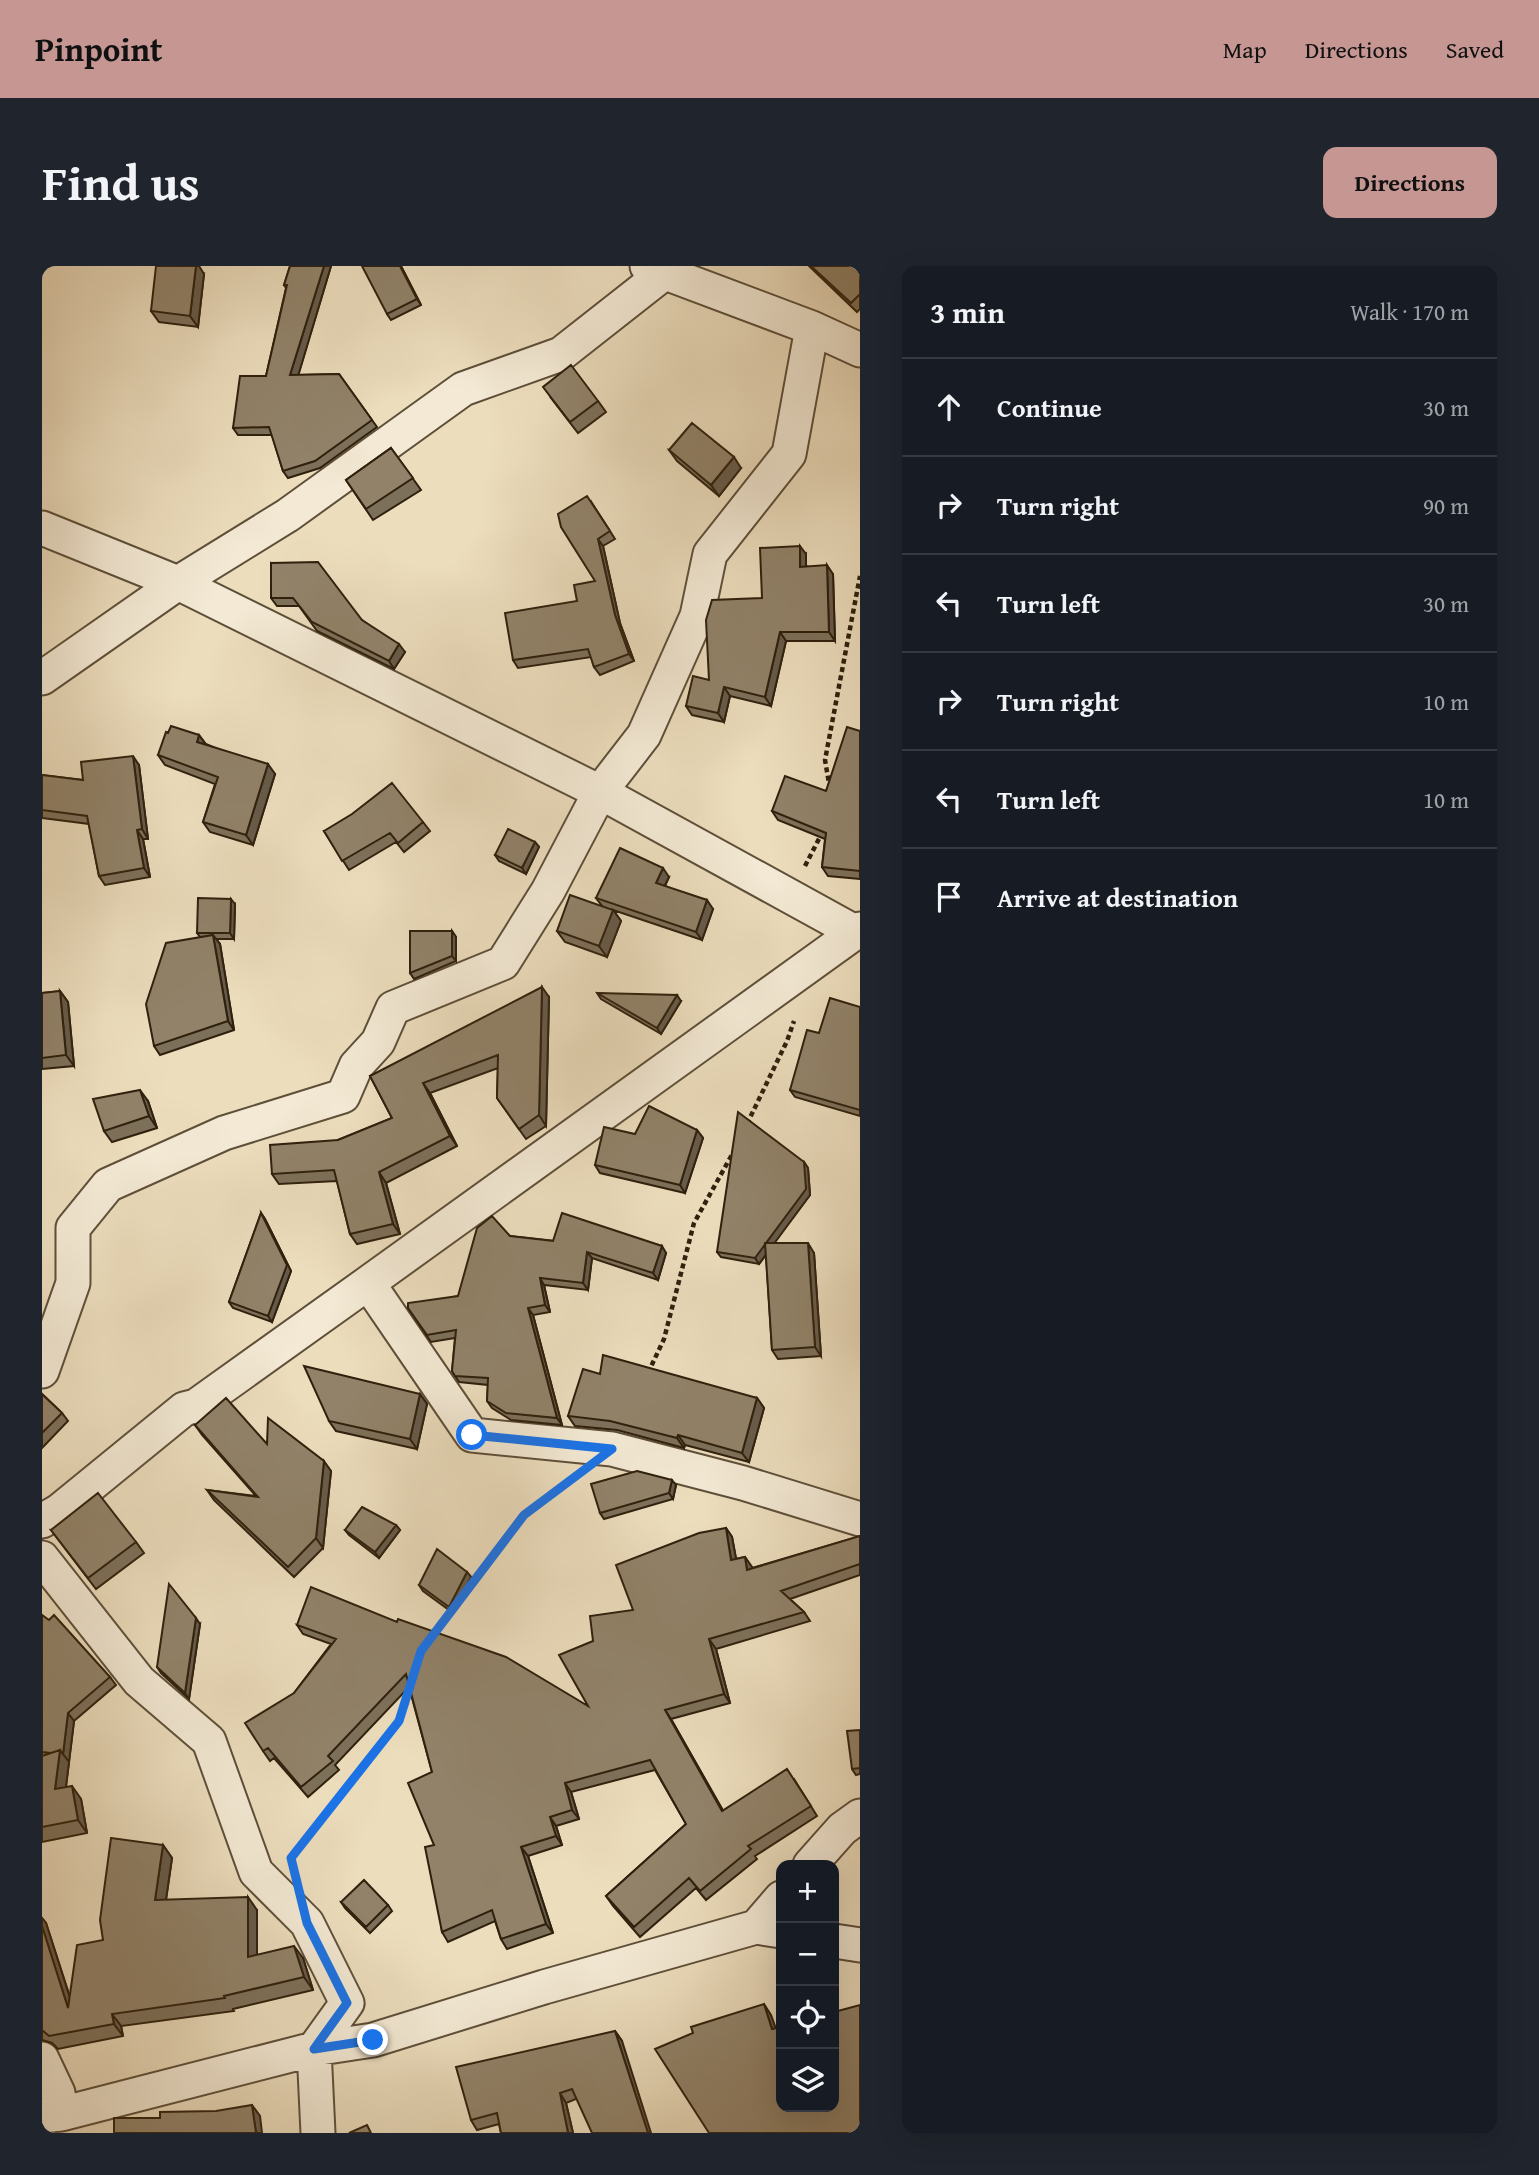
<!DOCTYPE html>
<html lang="en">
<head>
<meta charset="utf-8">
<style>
	body { margin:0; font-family:"Gentium Book Plus",serif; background:#20242c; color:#f1f3f6 }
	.controls { position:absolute; right:21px; bottom:21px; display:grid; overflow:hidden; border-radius:14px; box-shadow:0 7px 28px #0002 }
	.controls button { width:63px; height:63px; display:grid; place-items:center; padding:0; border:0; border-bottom:2px solid #363941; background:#171b24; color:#f1f3f6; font:35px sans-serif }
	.stop { position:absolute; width:21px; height:21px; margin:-16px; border:5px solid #1a73e8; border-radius:50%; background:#fff }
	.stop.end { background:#1a73e8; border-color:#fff; box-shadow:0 2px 7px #0008 }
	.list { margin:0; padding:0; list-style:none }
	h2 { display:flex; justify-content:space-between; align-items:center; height:91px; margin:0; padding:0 28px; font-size:30px }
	h2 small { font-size:23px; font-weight:400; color:#9ea1a6 }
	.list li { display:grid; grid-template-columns:46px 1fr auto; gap:21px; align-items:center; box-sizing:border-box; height:98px; padding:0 28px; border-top:2px solid #363941 }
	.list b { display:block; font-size:26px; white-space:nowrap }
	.list em { font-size:23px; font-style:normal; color:#9ea1a6 }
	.icon { flex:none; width:38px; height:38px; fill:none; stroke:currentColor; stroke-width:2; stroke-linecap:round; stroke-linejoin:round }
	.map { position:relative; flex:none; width:818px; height:1867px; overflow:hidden; border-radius:14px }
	header { display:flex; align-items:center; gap:42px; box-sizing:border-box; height:98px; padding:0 35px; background:#c59692; color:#111 }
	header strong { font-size:33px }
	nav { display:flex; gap:38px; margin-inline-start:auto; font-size:24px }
	.intro { display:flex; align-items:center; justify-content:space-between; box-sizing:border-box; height:168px; padding:0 42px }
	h1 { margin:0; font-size:49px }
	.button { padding:18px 32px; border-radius:14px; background:#c59692; color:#111; font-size:24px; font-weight:700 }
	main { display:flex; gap:42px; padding:0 42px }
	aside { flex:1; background:#171b24; border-radius:14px; box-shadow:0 7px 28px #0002 }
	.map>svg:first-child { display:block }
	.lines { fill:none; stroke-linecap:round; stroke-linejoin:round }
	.minor-casing { stroke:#5e4f39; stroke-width:37 }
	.path { stroke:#2f200d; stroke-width:4.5; stroke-dasharray:5 3.5; stroke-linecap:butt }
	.minor { stroke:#f3e9d4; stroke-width:33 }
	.wall { fill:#7d705a; stroke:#2f200d; stroke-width:2 }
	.shaded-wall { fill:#665b4a; stroke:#2f200d; stroke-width:2 }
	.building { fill:#918269; stroke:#2f200d; stroke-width:2 }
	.route { stroke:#1a73e8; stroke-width:9 }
</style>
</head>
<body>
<header>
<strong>Pinpoint</strong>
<nav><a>Map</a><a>Directions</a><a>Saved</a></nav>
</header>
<div class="intro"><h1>Find us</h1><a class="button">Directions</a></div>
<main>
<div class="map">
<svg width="818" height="1867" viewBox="0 0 818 1867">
	<rect width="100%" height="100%" fill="#ecddbd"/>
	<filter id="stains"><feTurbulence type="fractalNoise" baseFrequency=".00286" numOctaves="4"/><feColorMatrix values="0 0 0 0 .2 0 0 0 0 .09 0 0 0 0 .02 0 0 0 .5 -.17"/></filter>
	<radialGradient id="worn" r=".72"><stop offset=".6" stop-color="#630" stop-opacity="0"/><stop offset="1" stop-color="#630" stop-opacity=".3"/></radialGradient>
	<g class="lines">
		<defs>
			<path id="minor" d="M 605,0 L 770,62 L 818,84
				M 0,262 L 136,317 L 558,526 L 813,666
				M 0,412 L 136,317 L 246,249 L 421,123 L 519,88 L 631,0
				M 326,1017 L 818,663
				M 0,1105 L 31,1017 L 31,962 L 66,919 L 182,867 L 301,830 L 314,800 L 336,776 L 351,742 L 461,697 L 506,625 L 558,526 L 602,469 L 655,350 L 668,288 L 747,188 L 770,62
				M 0,1255 L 17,1245 L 142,1143 L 154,1140 L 326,1017 L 430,1169 L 570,1183 L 701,1217 L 818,1253
				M 0,1292 L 97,1415 L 167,1475 L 214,1606 L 265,1657 L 305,1737 L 272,1783 L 276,1867
				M 768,1599 L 800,1563 L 818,1550
				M 714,1661 L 739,1632
				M 792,1675 L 818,1679
				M 0,1793 L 16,1827 L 19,1848
				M 0,1850 L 19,1848 L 272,1783 L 331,1774 L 502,1721 L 714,1661 L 739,1665"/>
		</defs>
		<use href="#minor" class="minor-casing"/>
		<path class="path" d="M 788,523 L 783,494 L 818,310
			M 763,600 L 780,567
			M 705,858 L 745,775 L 752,755
			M 606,1107 L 622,1073 L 652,957 L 692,885
			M 390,1371 L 483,1249 L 527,1216
			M 249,1592 L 357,1455 L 369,1416"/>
		<use href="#minor" class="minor"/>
	</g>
	<path class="wall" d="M 248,0 L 289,0 L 256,109 L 297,108 L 335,161 L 278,202 L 246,212 L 241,205 L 230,169 L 196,169 L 191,162 L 224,110 L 244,22 L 242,19 Z
		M 359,0 L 379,39 L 349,54 L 345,48 Z
		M 767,0 L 818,0 L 818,43 L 815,46 Z
		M 162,8 L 156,61 L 117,56 L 109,45 Z
		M 509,132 L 556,135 L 564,146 L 536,167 Z
		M 349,182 L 379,224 L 331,254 L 304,214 Z
		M 627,184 L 699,202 L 677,230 L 635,195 Z
		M 550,237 L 573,273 L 561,280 L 578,357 L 592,395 L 558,409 L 552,401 L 549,391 L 476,402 L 471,394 L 535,335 L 553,315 Z
		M 764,288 L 764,300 L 791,308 L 793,375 L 744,375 L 729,440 L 688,430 L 682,456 L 650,449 L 644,440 L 667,414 L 720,332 Z
		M 229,297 L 320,354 L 363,386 L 352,403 L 275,365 L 257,340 L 235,340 L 229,332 Z
		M 818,465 L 818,613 L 786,610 L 780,601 L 783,573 L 736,554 L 730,545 L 784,525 Z
		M 157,469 L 164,478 L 233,508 L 211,579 L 168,566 L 161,556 L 173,518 L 123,499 L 116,489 Z
		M 97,499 L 106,573 L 101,573 L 108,611 L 63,619 L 57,610 L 47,558 L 0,552 L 0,509 L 41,514 Z
		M 381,556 L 388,565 L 362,586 L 354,576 L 307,604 L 282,565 Z
		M 493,576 L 497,581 L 484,608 L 457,595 L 453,589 Z
		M 627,611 L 623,620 L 671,643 L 660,674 L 571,644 L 579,655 L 565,691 L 523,676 L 515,665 L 560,640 L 554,632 Z
		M 193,638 L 192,673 L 174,673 L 178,678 L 192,764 L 118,789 L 112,780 L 158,671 L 155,667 Z
		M 410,665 L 414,671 L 414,695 L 372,713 L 368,707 Z
		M 18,725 L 26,736 L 32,800 L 0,803 L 0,727 Z
		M 555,727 L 639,735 L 619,768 L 559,733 Z
		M 507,731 L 504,860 L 484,873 L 455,832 L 456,802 L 388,827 L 415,880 L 344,917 L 358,968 L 315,978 L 308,968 L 295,915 L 237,918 L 230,908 L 296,874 L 350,852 L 328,810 Z
		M 818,741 L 818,850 L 753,831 L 748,824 L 777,767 Z
		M 106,835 L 115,862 L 70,876 L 62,865 Z
		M 655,864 L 661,872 L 643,927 L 558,907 L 553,899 L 593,868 Z
		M 762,896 L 766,902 L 768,929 L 732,977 L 772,987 L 779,1090 L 736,1093 L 730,1084 L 724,989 L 717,998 L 679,991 L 675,986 Z
		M 219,947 L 223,953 L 249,1005 L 230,1056 L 191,1042 L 187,1036 Z
		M 468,970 L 624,987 L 616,1014 L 550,992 L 546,1024 L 502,1019 L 508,1046 L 491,1049 L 520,1159 L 469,1154 L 450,1142 L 445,1135 L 446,1119 L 417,1116 L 410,1105 L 413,1072 L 389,1076 L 366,1042 L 416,1030 Z
		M 558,1108 L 715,1132 L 722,1142 L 707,1196 L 643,1179 L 642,1182 L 575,1164 L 533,1160 L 526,1150 Z
		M 0,1128 L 20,1147 L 26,1155 L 0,1182 Z
		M 378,1128 L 385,1138 L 375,1183 L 294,1165 L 287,1155 Z
		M 153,1159 L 225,1178 L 289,1205 L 281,1282 L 252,1311 L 172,1234 L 165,1224 L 214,1230 L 160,1169 Z
		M 634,1219 L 631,1233 L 562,1253 L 558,1247 Z
		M 354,1259 L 358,1264 L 337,1292 L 307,1269 L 303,1264 Z
		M 684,1262 L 690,1271 L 694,1293 L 703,1291 L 710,1302 L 818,1270 L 818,1309 L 748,1333 L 762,1346 L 768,1355 L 674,1383 L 688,1437 L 629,1453 L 681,1545 L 752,1513 L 775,1550 L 713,1590 L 715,1593 L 664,1634 L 654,1622 L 598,1671 L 571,1640 L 564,1630 L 644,1558 L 613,1504 L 529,1526 L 537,1553 L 514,1560 L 520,1579 L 486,1590 L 511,1667 L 465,1683 L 459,1673 L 453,1655 L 406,1676 L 400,1666 L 392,1579 L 390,1506 L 367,1421 L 293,1499 L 297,1504 L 266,1531 L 232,1492 L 228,1495 L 221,1485 L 252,1427 L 289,1378 L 261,1368 L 255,1359 L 546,1440 L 551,1375 L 591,1344 Z
		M 9,1264 L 94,1276 L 102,1287 L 54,1323 Z
		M 425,1306 L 429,1311 L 411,1347 L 381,1325 L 377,1319 Z
		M 0,1349 L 68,1411 L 74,1419 L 32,1455 L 24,1521 L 39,1533 L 45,1567 L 0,1576 Z
		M 158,1358 L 147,1433 L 119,1407 L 115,1401 Z
		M 818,1464 L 818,1508 L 814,1509 L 810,1503 Z
		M 121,1579 L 130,1592 L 124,1634 L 215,1644 L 215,1689 L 261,1692 L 271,1724 L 191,1743 L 192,1745 L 79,1760 L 81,1770 L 16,1783 L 10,1777 L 0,1774 L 0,1652 L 4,1657 L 28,1731 L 61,1674 Z
		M 299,1636 L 346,1639 L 350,1645 L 328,1667 L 303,1642 Z
		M 573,1765 L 580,1775 L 534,1833 L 524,1837 L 531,1867 L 459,1867 L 457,1858 L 435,1864 L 429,1854 Z"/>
	<path class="shaded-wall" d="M 154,0 L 157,0 L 162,8 L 156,61 L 148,50 Z
		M 282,0 L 289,0 L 254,117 L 248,109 Z
		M 358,0 L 359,0 L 379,39 L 375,33 Z
		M 692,191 L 699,202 L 677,230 L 669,219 Z
		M 556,273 L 561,280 L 578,357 L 592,395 L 587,388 L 573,349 Z
		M 758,280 L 764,288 L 764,310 L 758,301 Z
		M 785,299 L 791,308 L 793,375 L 787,366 Z
		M 738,366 L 744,375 L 729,440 L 723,431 Z
		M 357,378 L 363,386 L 352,403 L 347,395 Z
		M 682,421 L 688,430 L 682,456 L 676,447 Z
		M 157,469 L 164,479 L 155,476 Z
		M 91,490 L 97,499 L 106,573 L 100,563 Z
		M 226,498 L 233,508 L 211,579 L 204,569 Z
		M 95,564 L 101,573 L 108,611 L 102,602 Z
		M 493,576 L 497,581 L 484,608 L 480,602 Z
		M 621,602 L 627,611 L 620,625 L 614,617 Z
		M 189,633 L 193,638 L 192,673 L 188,667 Z
		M 665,634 L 671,643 L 660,674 L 654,666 Z
		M 571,644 L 579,655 L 565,691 L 557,680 Z
		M 410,665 L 414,671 L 414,695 L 410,690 Z
		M 171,669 L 178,678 L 192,764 L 186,755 Z
		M 500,721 L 507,731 L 504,860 L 497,849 Z
		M 18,725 L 26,736 L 32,800 L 24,789 Z
		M 635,729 L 639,735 L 619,768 L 615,762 Z
		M 381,817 L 388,827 L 415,880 L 408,870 Z
		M 98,824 L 106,835 L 115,862 L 107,850 Z
		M 655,864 L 661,872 L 643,927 L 638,919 Z
		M 762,896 L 766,902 L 768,929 L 717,998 L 713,992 Z
		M 337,906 L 344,917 L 358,968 L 351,958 Z
		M 219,947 L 223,953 L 249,1005 L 230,1056 L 226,1050 Z
		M 766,977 L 772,987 L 779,1090 L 773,1081 Z
		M 620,980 L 624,987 L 616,1014 L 611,1007 Z
		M 545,986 L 550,992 L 546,1024 L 541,1017 Z
		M 498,1012 L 502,1019 L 508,1046 L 503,1039 Z
		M 486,1042 L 491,1049 L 520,1159 L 515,1152 Z
		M 378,1128 L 385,1138 L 375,1183 L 368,1173 Z
		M 715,1132 L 722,1142 L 707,1196 L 700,1187 Z
		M 636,1169 L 643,1179 L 642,1182 L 635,1172 Z
		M 282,1195 L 289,1205 L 281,1282 L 274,1272 Z
		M 630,1214 L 634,1219 L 631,1233 L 627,1227 Z
		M 354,1259 L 358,1264 L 337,1292 L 333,1286 Z
		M 684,1262 L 690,1271 L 696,1303 L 689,1294 Z
		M 703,1291 L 710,1301 L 712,1313 L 705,1304 Z
		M 425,1306 L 429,1311 L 411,1347 L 407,1341 Z
		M 154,1352 L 158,1358 L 147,1433 L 143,1427 Z
		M 667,1373 L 674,1383 L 688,1437 L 682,1428 Z
		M 623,1444 L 629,1453 L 687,1555 L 680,1545 Z
		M 26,1447 L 32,1455 L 27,1496 L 21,1488 Z
		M 18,1484 L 27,1496 L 22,1536 L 13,1523 Z
		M 523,1517 L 529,1526 L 537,1553 L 530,1544 Z
		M 30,1520 L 39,1533 L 45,1567 L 36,1554 Z
		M 508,1551 L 514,1560 L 520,1579 L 514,1570 Z
		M 121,1579 L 130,1592 L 122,1647 L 113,1634 Z
		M 479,1581 L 486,1590 L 511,1667 L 504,1658 Z
		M 206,1631 L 215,1644 L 215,1703 L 206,1691 Z
		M 0,1652 L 4,1657 L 35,1754 L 26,1742 L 0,1660 Z
		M 252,1680 L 261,1692 L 271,1724 L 262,1711 Z
		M 722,1738 L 729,1749 L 738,1774 L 730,1763 Z
		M 70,1748 L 79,1760 L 81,1770 L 72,1758 Z
		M 573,1765 L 580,1775 L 609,1867 L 606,1867 Z
		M 518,1827 L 524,1837 L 531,1867 L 526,1867 Z
		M 210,1839 L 218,1850 L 220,1867 L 214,1867 Z"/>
	<path class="building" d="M 114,0 L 154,0 L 148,50 L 109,45 Z
		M 248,0 L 282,0 L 248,109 L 297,108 L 330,154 L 273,195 L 241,205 L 227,161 L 191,162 L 198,110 L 224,110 L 245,19 L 242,19 Z
		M 320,0 L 358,0 L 375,33 L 345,48 Z
		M 769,0 L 818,0 L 818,28 L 809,37 Z
		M 529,99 L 556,135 L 528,156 L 501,121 Z
		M 650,157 L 692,191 L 669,219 L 627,184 Z
		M 349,182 L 371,212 L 324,243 L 304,214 Z
		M 545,230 L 568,265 L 556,273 L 573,349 L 587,388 L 552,401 L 546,383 L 471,394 L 463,347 L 535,335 L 532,319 L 553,315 L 519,261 L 516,248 Z
		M 758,280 L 758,301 L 785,299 L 787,366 L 738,366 L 723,431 L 682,421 L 676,447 L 644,440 L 651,410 L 667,414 L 664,354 L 670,334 L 720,332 L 718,282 Z
		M 276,296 L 320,354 L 357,378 L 347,395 L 270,356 L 251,332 L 229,332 L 229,297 Z
		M 129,460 L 157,469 L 155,476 L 226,498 L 204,569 L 161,556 L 176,511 L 116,489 L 124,466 L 126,467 Z
		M 805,461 L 818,465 L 818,605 L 780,601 L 784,567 L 730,545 L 743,510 L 784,525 Z
		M 91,490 L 100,563 L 95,564 L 102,602 L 57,610 L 45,550 L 0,544 L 0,509 L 41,514 L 39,496 Z
		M 350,517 L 381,556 L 356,577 L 348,567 L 300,595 L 282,565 L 310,548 Z
		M 466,563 L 493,576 L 480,602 L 453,589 Z
		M 578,582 L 621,602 L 614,617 L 665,634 L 654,666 L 554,632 Z
		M 528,629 L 571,644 L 557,680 L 515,665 Z
		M 156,632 L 189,633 L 188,667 L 155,667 Z
		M 368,665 L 410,665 L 410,690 L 368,707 Z
		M 171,669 L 186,755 L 112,780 L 104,738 L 124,677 Z
		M 500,721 L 497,849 L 477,863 L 455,832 L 456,789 L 381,817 L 408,870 L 337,906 L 351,958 L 308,968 L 292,904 L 230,908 L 228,879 L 296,874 L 350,852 L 328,810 Z
		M 18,725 L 24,789 L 0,792 L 0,727 Z
		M 555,727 L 635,729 L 615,762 Z
		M 788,732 L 818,741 L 818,844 L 748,824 L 765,764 L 777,767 Z
		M 98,824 L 107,850 L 62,865 L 51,833 Z
		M 607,840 L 655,864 L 638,919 L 553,899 L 562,861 L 593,868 Z
		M 696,846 L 762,896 L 764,923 L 713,992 L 675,986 Z
		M 219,947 L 245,999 L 226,1050 L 187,1036 Z
		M 520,947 L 620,980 L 611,1007 L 545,986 L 541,1017 L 498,1012 L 503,1039 L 486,1042 L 515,1152 L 464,1147 L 445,1135 L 446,1112 L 413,1110 L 410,1105 L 414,1064 L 385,1069 L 366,1042 L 366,1037 L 416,1030 L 435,962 L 450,950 L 468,970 L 511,975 Z
		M 723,977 L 766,977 L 773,1081 L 730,1084 Z
		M 561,1089 L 715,1132 L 700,1187 L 636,1169 L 635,1172 L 568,1155 L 526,1150 L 541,1103 L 558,1108 Z
		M 262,1100 L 378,1128 L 368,1173 L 287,1155 Z
		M 0,1128 L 20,1147 L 0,1167 Z
		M 184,1132 L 225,1178 L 226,1152 L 282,1195 L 274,1272 L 246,1301 L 165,1224 L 216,1231 L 153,1159 Z
		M 595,1205 L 630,1214 L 627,1227 L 558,1247 L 549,1218 Z
		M 56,1227 L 94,1276 L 46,1312 L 9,1264 Z
		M 320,1241 L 354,1259 L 333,1286 L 303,1264 Z
		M 684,1262 L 689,1294 L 703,1291 L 705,1304 L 818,1270 L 818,1298 L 739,1325 L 762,1346 L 667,1373 L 682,1428 L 623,1444 L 680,1545 L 745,1503 L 769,1540 L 706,1580 L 709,1583 L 658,1625 L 647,1612 L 592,1661 L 564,1630 L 644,1558 L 608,1494 L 523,1517 L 530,1544 L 508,1551 L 514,1570 L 479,1581 L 504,1658 L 459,1673 L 450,1644 L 400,1666 L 383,1581 L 392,1579 L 366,1517 L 390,1506 L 364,1408 L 286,1490 L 291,1495 L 259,1521 L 226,1482 L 221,1485 L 203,1457 L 252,1427 L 294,1373 L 255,1359 L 269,1321 L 355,1356 L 356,1353 L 464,1391 L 546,1440 L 517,1389 L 551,1375 L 548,1350 L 591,1344 L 574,1299 L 657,1267 Z
		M 395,1283 L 425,1306 L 407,1341 L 377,1319 Z
		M 127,1318 L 154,1352 L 143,1427 L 115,1401 Z
		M 0,1349 L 7,1354 L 12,1349 L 68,1411 L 26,1447 L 21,1488 L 18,1484 L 9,1487 L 0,1486 Z
		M 818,1464 L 818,1502 L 810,1503 L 805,1465 Z
		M 18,1484 L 13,1523 L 30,1520 L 36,1554 L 0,1561 L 0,1490 Z
		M 69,1572 L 121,1579 L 113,1634 L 206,1631 L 206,1691 L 252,1680 L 262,1711 L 182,1730 L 183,1732 L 70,1748 L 72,1758 L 7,1770 L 0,1764 L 0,1660 L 26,1742 L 35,1679 L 61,1674 L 58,1654 Z
		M 322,1614 L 346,1639 L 324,1661 L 299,1636 Z
		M 722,1738 L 730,1763 L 739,1761 L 739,1841 L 792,1841 L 792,1746 L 818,1739 L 818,1867 L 667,1867 L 613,1783 L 651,1767 L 649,1761 Z
		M 573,1765 L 606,1867 L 550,1867 L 530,1823 L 518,1827 L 526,1867 L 459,1867 L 455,1847 L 429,1854 L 414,1801 Z
		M 210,1839 L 214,1867 L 72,1867 L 72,1852 L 118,1852 L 118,1846 L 174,1845 Z
		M 325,1859 L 329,1867 L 307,1867 Z"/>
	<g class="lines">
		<path class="route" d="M 331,1774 L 272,1783 L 305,1737 L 265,1657 L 249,1592 L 357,1455 L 379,1385 L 482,1249 L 570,1183 L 430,1169"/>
	</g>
	<rect width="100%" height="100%" filter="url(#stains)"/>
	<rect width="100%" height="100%" fill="url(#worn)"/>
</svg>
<div class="controls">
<button>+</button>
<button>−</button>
<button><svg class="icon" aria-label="locate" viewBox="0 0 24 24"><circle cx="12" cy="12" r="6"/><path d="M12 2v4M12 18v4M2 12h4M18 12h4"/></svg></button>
<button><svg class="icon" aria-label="layers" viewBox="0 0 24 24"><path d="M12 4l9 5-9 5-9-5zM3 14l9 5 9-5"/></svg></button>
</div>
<div class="stop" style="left:430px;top:1169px"></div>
<div class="stop end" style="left:331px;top:1774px"></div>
</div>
<aside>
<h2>3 min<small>Walk · 170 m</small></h2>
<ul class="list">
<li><svg class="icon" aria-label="ahead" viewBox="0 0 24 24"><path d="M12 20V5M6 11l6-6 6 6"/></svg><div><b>Continue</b></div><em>30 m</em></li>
<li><svg class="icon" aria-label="right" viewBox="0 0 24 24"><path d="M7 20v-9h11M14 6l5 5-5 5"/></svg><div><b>Turn right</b></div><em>90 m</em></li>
<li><svg class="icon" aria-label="left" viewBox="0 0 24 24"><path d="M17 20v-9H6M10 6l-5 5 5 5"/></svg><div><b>Turn left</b></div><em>30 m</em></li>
<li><svg class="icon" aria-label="right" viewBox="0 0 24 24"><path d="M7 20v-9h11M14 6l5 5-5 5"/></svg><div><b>Turn right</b></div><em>10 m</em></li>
<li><svg class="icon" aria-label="left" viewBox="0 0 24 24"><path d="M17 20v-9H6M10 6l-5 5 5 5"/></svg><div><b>Turn left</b></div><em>10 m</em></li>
<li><svg class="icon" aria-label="arrive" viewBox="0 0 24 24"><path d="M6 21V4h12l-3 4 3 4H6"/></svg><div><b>Arrive at destination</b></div></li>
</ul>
</aside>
</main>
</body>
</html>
